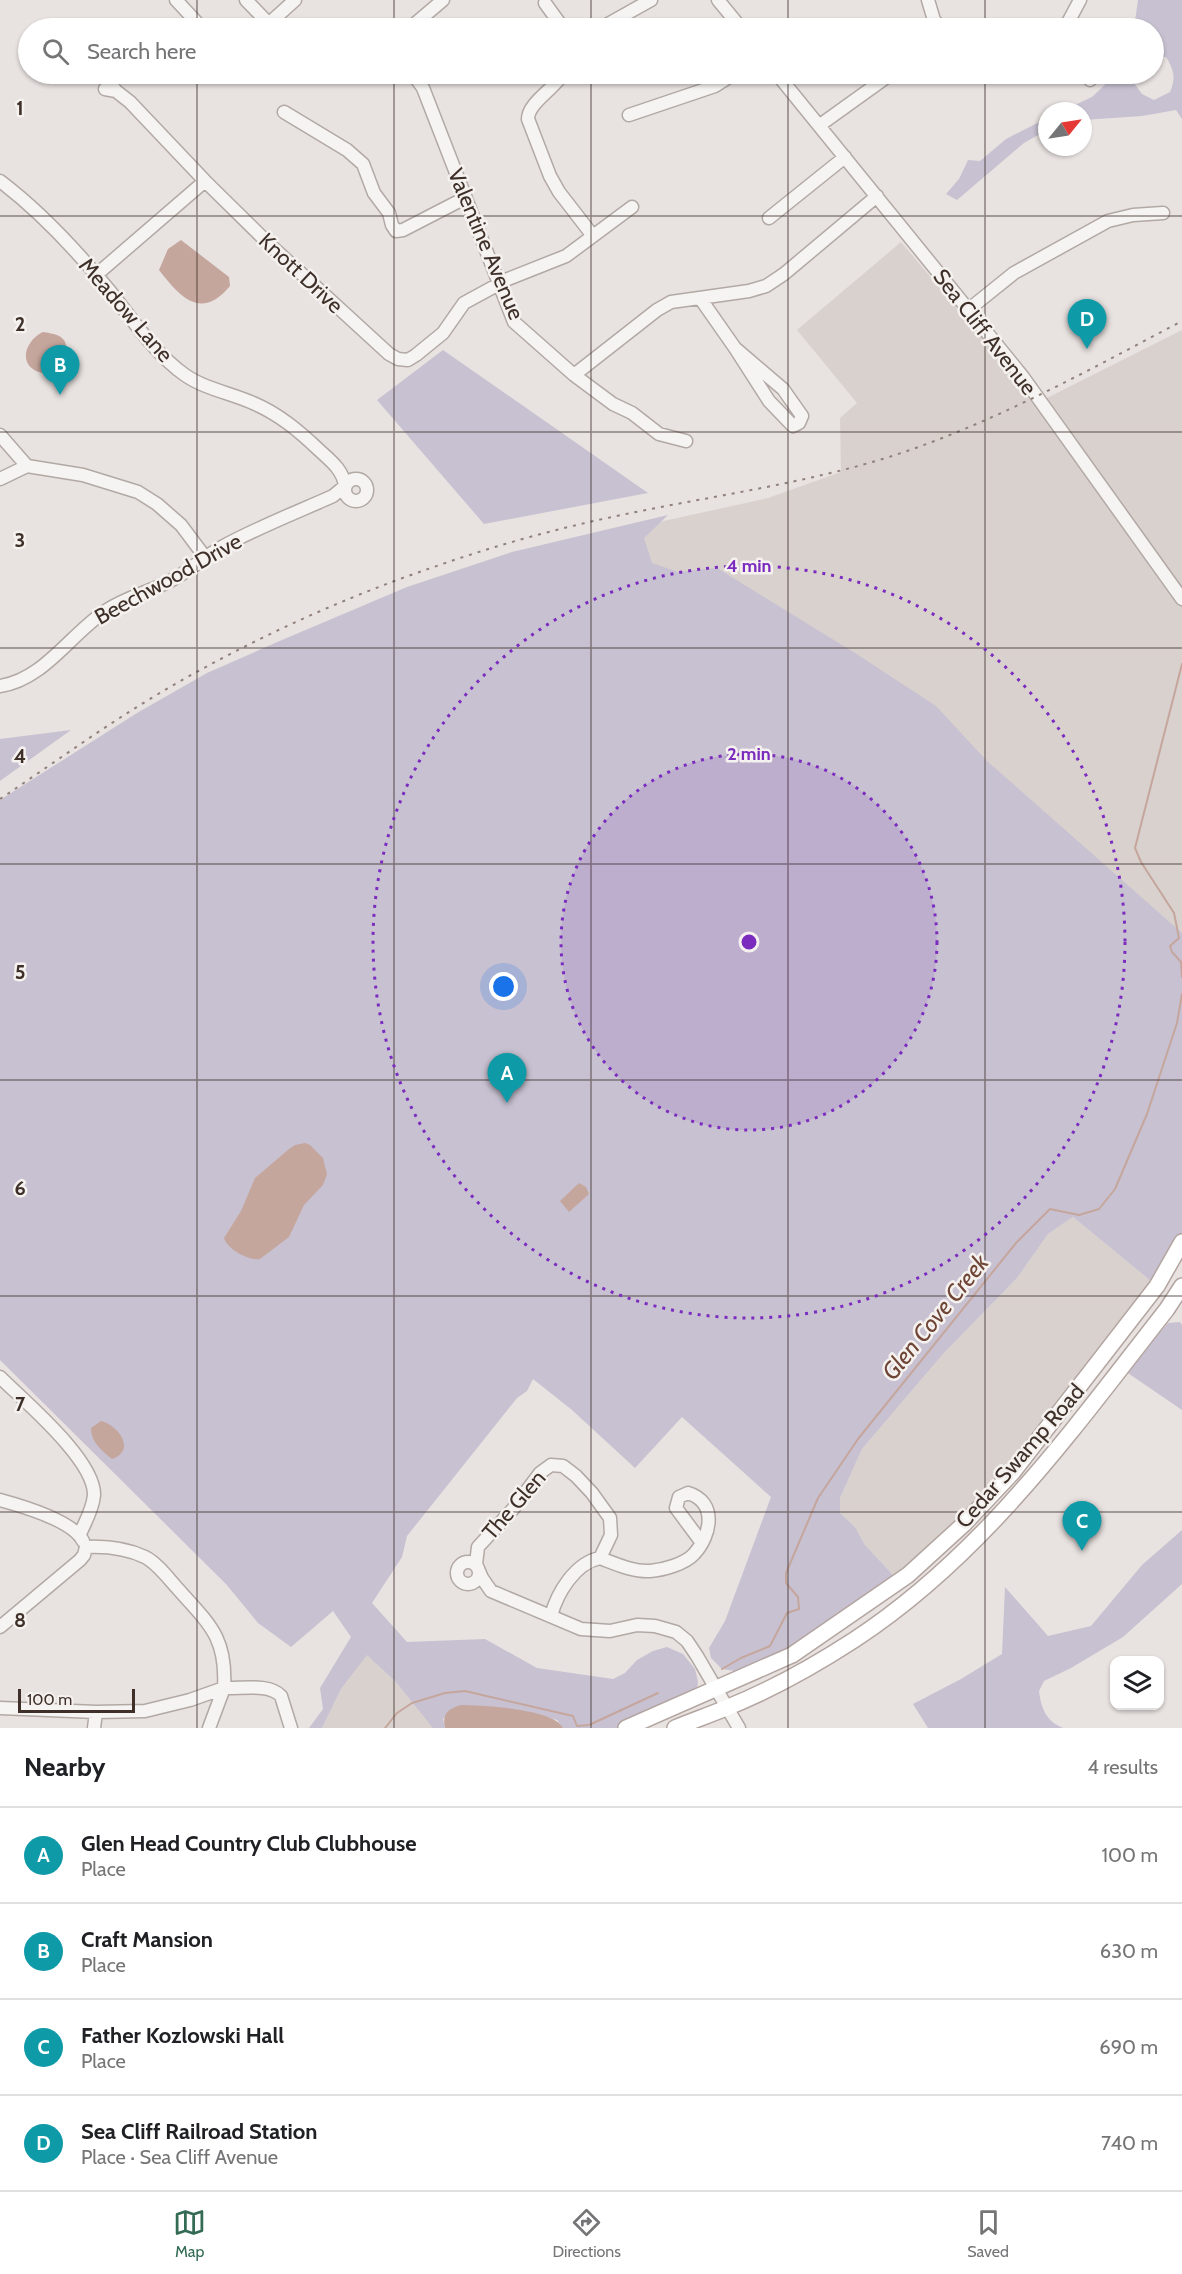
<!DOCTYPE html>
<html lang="en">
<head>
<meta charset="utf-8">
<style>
	body { margin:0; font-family:Cabin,sans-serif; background:#f6f6f6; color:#202124 }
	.controls { position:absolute; right:18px; bottom:18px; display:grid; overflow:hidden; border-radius:12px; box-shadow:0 2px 4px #0004 }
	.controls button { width:54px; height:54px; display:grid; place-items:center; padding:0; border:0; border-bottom:2px solid #e0e0e0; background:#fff; color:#202124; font:30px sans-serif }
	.compass { position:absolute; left:1038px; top:102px; width:54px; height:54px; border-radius:50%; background:#fff; box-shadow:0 2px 4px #0004; rotate:60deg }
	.scale { position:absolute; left:18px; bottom:15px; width:117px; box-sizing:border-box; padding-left:6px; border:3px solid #3e3029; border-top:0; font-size:16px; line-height:21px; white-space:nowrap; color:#3e3029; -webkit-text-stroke:4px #f5f1ef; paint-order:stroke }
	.you { position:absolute; left:504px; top:987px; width:21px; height:21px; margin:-15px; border:4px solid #fff; border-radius:50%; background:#1a73e8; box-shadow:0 0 0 9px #1a73e833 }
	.badge { display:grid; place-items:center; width:39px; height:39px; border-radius:50%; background:#346b54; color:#fff; font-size:20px; font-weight:700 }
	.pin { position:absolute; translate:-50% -50px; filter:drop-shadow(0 2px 3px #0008) }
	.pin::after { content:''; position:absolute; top:32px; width:21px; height:18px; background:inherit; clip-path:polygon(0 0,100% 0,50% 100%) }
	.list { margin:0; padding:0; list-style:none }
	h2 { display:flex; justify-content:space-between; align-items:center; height:78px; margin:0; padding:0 24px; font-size:26px }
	h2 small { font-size:20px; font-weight:400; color:#757577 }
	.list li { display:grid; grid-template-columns:39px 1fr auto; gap:18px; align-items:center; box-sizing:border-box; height:96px; padding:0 24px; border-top:2px solid #e0e0e0 }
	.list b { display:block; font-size:22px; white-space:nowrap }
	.list p { margin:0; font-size:20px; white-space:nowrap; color:#757577 }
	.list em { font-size:20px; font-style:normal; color:#757577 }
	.icon { flex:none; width:33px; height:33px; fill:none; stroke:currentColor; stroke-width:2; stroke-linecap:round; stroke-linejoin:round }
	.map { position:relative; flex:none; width:1182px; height:1728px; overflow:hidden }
	.search { position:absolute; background:#fff; box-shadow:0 2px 4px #0004; left:18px; right:18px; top:18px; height:66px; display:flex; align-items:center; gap:15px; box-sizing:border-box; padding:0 21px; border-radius:33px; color:#757577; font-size:22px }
	.sheet { height:462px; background:#fff }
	nav { display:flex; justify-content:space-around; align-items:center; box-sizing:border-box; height:84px; border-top:2px solid #e0e0e0; background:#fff; font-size:16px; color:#757577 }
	nav a { display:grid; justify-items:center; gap:3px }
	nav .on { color:#346b54 }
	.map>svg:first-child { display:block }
	.built { fill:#d9d1ce }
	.green { fill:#c8c1d1 }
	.water { fill:#c5a69d }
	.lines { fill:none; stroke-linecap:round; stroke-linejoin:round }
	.stream { stroke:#c5a69d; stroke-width:2 }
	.minor-casing { stroke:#b2a9a5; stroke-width:15 }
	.major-casing { stroke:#b3a5a0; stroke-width:18 }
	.minor { stroke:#f6f4f2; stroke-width:12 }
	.major { stroke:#fff; stroke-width:15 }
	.rail { stroke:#90817a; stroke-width:2; stroke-dasharray:3 6; stroke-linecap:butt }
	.grid { fill:none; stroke:#3e3029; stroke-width:1.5; stroke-opacity:0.55 }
	.ring { fill:none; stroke:#7b2cbf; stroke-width:3; stroke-dasharray:3 6 }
	.labels { text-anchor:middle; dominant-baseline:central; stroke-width:5; stroke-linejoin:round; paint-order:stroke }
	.street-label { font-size:22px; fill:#3e3029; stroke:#f5f1ef }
	.water-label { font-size:24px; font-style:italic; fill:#6f4536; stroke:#f5f1ef }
	.grid-label { font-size:20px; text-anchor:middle; font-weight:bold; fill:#3e3029; stroke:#f5f1ef; stroke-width:5; stroke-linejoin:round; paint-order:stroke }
	.centre { fill:#7b2cbf; stroke:#f5f1ef; stroke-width:3 }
	.ring-label { font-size:18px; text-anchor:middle; font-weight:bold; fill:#7b2cbf; stroke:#f5f1ef; stroke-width:5; stroke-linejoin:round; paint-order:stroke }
</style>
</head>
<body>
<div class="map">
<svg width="1182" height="1728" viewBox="0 0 1182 1728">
	<rect width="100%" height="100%" fill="#e8e2e0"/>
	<path class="built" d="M 901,242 L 1037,403 L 1182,330 L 1182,934 L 948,727 L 644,601 L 614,532 L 768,498 L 841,472 L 840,418 L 857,403 L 797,330 Z
		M 1073,1217 L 1157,1286 L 1025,1460 L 887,1586 L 892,1574 L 865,1545 L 855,1527 L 840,1513 L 840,1498 L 862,1449 L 943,1354 L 1017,1278 L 1048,1234 Z
		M 367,1654 L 396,1682 L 434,1728 L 322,1728 L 341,1689 Z"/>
	<path class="green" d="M 1138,0 L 1182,0 L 1182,119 L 1176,110 L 1142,116 L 1083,120 L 1083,111 L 1062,111 L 1092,97 L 1116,74 L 1137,74 L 1134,83 L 1142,94 L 1154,100 L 1170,92 C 1176,78 1174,70 1166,57 L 1154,56 L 1154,28 L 1134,28 Z
		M 1047,118 L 1047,130 L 1024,143 L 957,200 L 946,194 L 959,179 L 968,160 L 980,161 L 1006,139 Z
		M 443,350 L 648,493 L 484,524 L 377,400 Z
		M 668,515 L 644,538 L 652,563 L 678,572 L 717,568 L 855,653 L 936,706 L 987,761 L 1182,933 L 1182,1240 L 1157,1286 L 1073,1217 L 1048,1234 L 1017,1278 L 943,1354 L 862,1449 L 840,1498 L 840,1513 L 855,1527 L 865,1545 L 892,1574 L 892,1581 L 789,1652 L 741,1672 L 722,1669 L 711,1658 L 709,1648 L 725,1621 L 771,1497 L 682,1417 L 635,1468 L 572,1410 L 533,1379 L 527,1391 L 517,1398 L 407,1536 L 402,1557 L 372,1603 L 407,1642 L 485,1639 L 537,1668 L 613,1679 L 625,1673 L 637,1660 L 653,1651 L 667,1647 L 683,1654 L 695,1669 L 698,1682 L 697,1690 L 626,1728 L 563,1728 L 557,1720 L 514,1709 L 443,1718 L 445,1728 L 433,1728 L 396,1682 L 367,1655 L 341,1689 L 322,1728 L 309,1728 L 323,1709 L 320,1688 L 351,1637 L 333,1611 L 291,1647 L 258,1623 L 226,1584 L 0,1360 L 0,800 L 137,713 L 207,673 L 282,640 L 407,587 L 512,552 Z
		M 71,730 L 0,781 L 0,739 Z
		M 1180,1322 L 1182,1325 L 1182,1410 L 1122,1369 L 1146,1348 L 1168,1323 Z
		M 1182,1530 L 1182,1584 L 1123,1637 L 1071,1668 L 1044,1681 L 1039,1691 C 1041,1708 1046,1721 1063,1728 L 928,1728 L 913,1704 L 961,1679 L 1002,1654 L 1005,1587 L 1048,1636 L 1091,1626 L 1142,1565 Z"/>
	<path class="water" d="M 181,240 L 229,277 L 230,286 C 201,321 180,297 159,270 L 168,249 Z
		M 43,332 C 63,335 68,338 67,359 L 61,366 L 42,373 C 17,367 24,341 43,332 Z
		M 305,1143 L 310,1145 L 323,1158 L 327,1174 L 323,1185 L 304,1205 L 289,1237 L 260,1259 C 249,1261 227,1249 224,1238 L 241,1211 L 255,1178 L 289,1149 L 295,1145 Z
		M 579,1183 L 586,1187 L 589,1194 L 569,1212 L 560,1201 Z
		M 101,1421 C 118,1425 137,1450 112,1459 C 102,1451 91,1442 91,1428 Z
		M 461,1705 C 481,1705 555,1709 563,1728 L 445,1728 C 442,1714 447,1709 461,1705 Z"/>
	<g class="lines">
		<path class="stream" d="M 1182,664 L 1135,848 L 1141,862 L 1174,913 L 1179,938 L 1170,946 L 1172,952 L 1181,962 L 1182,977
			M 722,1669 L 741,1658 L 770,1646 L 787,1613 L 799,1609 L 798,1597 L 786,1583 L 786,1573 L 818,1498 L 858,1439 L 1016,1243 L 1050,1209 L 1079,1215 L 1099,1209 L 1115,1189 L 1147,1114 L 1177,1023 L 1182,994
			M 385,1728 L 397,1713 L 412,1703 L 445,1693 L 465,1691 L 573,1716 L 577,1726 L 589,1725 L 658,1693"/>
		<defs>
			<path id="minor" d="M 176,0 L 202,28
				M 246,0 L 269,24
				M 718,0 L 741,28
				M 928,0 L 934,20 L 941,28
				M 545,3 L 563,28
				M 264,28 L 295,0
				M 410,28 L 443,0
				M 601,28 L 651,0
				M 1065,28 L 1080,0
				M 57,74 L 64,76 L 75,74
				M 103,74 L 116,91
				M 413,74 L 423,88 L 514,322 L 574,375 L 613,404 L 632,413 L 659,434 L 686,441
				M 563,74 C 554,89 528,103 528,119 L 550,176 L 559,192 L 593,236
				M 777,74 L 1023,377 L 1182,599
				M 1085,74 L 1090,80
				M 105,89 L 116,91 L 130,102 L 205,181 L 269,244 L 389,354 L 398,359 L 408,360 L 416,355 L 443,333 L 464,303 L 508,279 L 566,256 L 632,207
				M 284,112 L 347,150 L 363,164 L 374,193 L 389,213 L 392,225 L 396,231 L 403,230 L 465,198
				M 629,115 L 715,86 L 734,74
				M 820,125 L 891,74
				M 0,181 C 41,212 77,251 109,290 C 133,320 154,353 185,375 C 205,389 231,393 253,403 C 279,414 299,431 319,450 C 331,461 343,470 345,486 L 333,496 C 295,513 256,528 220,548 C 203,558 188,572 170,581 C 149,592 127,597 107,610 C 72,632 44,680 0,686
				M 769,218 L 845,157
				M 96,275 L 205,181
				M 700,298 L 735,348
				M 968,310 L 1014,273 L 1108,221 L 1133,215 L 1163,213
				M 735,348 L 783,389 L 802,416 L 799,423 L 793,426 L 769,401 Z
				M 574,375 L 657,310 L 671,302 L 749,291 L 766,286 L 784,274 L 877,196
				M 0,435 L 27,466 L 83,475 L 138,492 L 157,504 L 181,525 L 205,557
				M345 490a11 11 0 1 1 22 0a11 11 0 1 1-22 0Z
				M 0,479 L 27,466
				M 0,1377 C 24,1401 95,1460 94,1495 C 93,1509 85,1522 80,1534
				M 0,1500 C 22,1506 73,1521 83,1541
				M 86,1547 C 106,1546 126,1548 145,1557 C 157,1563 168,1578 178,1589 C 209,1624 227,1637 224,1688 C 241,1689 269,1683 281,1696 L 291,1728
				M 600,1558 C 616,1564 633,1572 650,1571 C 663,1570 685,1564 694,1554 C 711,1536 718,1502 688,1493 L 679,1497 L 676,1508 L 702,1543
				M457 1573a11 11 0 1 1 22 0a11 11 0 1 1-22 0Z
				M 551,1616 C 557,1593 575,1563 600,1558 L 611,1535 L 610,1518 L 592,1493 L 576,1476 L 563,1466 L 551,1465 L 540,1473 L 513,1509 L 478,1547 L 476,1564 L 482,1578 L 491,1591 L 581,1629 L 610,1631 L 637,1625 L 655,1626 L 676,1632 L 687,1641 L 697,1656 L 739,1728
				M 0,1627 L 80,1560 L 84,1555 L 86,1547
				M 0,1708 L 96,1712 L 145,1711 L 190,1700 L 224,1688
				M 94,1728 L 96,1712
				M 209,1728 L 224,1688"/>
			<path id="major" d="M 626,1728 L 792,1655 L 908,1575 L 964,1524 L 1013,1472 L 1157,1286 L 1182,1242
				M 675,1728 C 692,1721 709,1715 726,1708 C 771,1690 814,1666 854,1640 C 984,1555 1073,1429 1167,1309 L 1182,1286"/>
		</defs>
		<use href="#minor" class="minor-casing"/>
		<use href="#major" class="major-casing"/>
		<use href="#minor" class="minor"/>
		<use href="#major" class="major"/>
		<path class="rail" d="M 0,799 C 39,773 78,745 118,719 C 212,658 325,604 431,568 C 490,547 551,530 612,517 C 704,497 799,485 889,457 C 992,424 1087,371 1182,321"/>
	</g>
	<path class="grid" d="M 197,0 L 197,28M 394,0 L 394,28M 591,0 L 591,28M 788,0 L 788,28M 985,0 L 985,28M 197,74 L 197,1728M 394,74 L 394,1728M 591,74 L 591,1728M 788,74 L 788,1728M 985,74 L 985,1728M 0,216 L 1182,216M 0,432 L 1182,432M 0,648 L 1182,648M 0,864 L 1182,864M 0,1080 L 1182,1080M 0,1296 L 1182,1296M 0,1512 L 1182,1512"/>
	<circle cx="749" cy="942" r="188" fill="#7b2cbf" fill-opacity=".12"/>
	<g class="ring">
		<circle cx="749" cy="942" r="188"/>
		<circle cx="749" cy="942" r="376"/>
	</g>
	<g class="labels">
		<g class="street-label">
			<text transform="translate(486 244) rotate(67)">Valentine Avenue</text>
			<text transform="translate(301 273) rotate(43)">Knott Drive</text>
			<text transform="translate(126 310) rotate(49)">Meadow Lane</text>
			<text transform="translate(985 332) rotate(52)">Sea Cliff Avenue</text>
			<text transform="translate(168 579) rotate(-29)">Beechwood Drive</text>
			<text transform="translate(1020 1456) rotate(-49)">Cedar Swamp Road</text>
			<text transform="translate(514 1505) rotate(-49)">The Glen</text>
		</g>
		<g class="water-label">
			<text transform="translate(935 1317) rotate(-51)">Glen Cove Creek</text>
		</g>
	</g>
	<g class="grid-label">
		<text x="20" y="115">1</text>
		<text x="20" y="331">2</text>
		<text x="20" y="547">3</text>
		<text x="20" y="763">4</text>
		<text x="20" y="979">5</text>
		<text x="20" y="1195">6</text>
		<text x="20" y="1411">7</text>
		<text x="20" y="1627">8</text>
	</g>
	<circle cx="749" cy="942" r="9" class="centre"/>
	<g class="ring-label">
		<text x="749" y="572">4 min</text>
		<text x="749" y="760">2 min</text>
	</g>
</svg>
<div class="controls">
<button><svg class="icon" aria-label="layers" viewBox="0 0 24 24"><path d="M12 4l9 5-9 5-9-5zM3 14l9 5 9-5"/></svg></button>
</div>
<svg class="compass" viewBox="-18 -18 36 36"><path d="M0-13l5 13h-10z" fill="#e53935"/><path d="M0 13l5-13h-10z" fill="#757577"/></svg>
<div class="scale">100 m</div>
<div class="you"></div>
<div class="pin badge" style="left:507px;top:1103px;background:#0f9aa8">A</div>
<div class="pin badge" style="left:60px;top:395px;background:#0f9aa8">B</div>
<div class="pin badge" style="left:1082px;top:1551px;background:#0f9aa8">C</div>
<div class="pin badge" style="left:1087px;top:349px;background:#0f9aa8">D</div>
<div class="search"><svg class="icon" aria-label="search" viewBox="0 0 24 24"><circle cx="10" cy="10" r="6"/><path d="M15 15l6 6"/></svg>Search here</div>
</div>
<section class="sheet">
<h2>Nearby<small>4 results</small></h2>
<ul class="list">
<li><span class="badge" style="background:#0f9aa8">A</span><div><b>Glen Head Country Club Clubhouse</b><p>Place</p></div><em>100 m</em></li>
<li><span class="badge" style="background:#0f9aa8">B</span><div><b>Craft Mansion</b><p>Place</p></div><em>630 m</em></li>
<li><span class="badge" style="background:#0f9aa8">C</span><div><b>Father Kozlowski Hall</b><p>Place</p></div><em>690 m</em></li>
<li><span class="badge" style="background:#0f9aa8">D</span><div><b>Sea Cliff Railroad Station</b><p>Place · Sea Cliff Avenue</p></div><em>740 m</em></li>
</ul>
</section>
<nav>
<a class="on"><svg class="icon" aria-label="map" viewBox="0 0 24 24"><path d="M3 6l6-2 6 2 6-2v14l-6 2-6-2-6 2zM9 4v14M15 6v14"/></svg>Map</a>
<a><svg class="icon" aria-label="directions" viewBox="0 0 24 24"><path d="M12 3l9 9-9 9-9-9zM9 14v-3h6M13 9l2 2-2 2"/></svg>Directions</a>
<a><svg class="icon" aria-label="saved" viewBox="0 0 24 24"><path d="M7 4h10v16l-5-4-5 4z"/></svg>Saved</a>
</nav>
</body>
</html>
